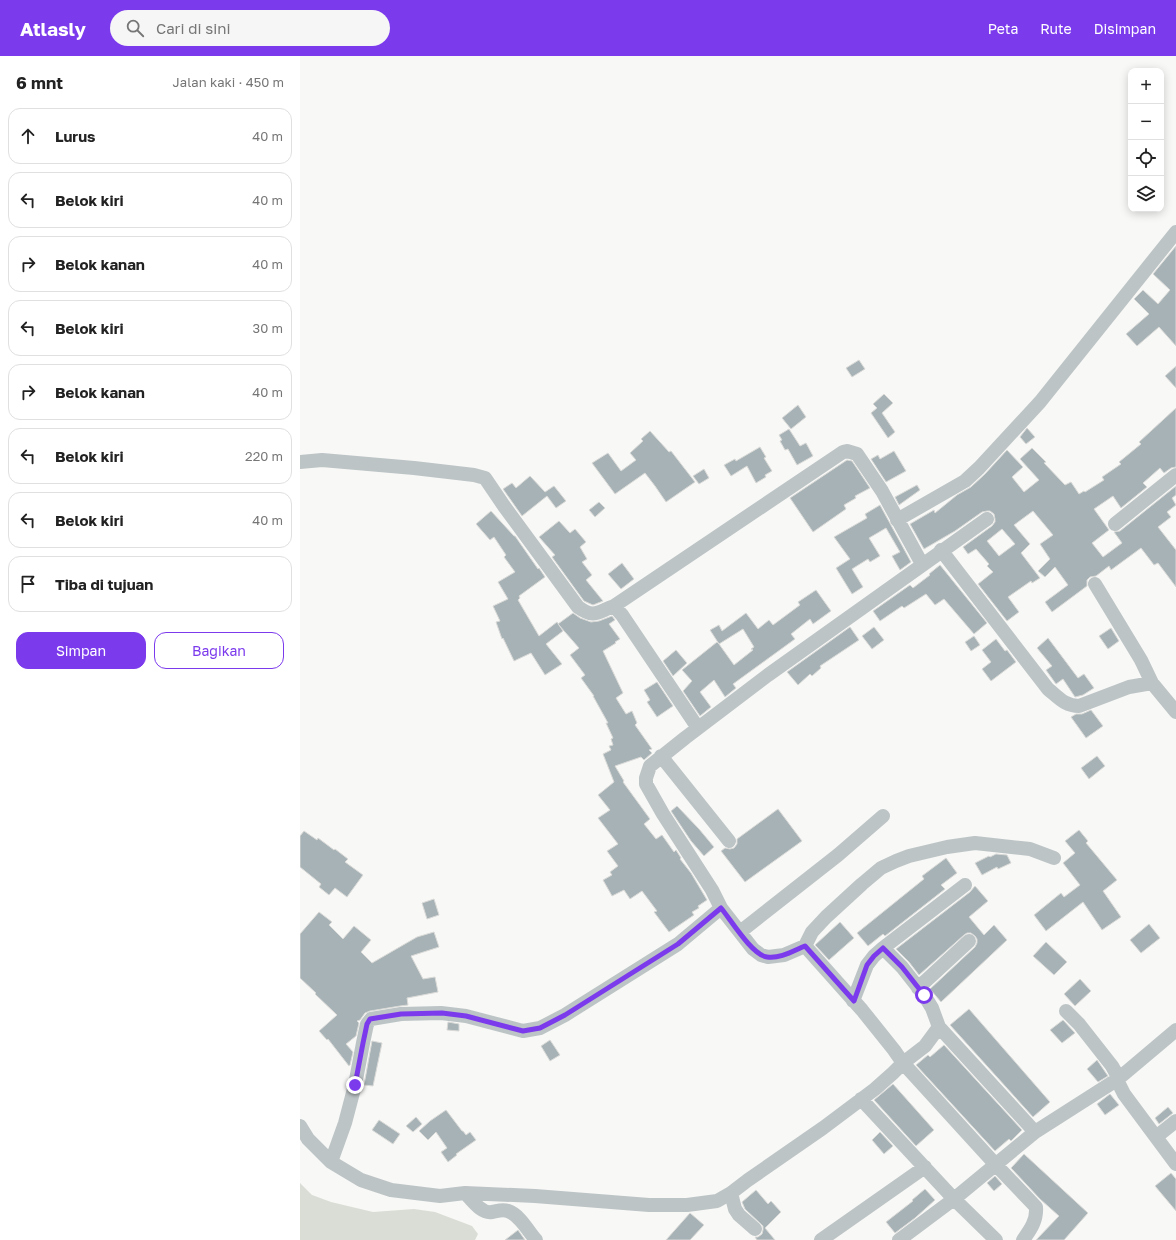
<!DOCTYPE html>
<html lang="id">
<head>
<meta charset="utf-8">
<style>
	body { margin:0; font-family:"Golos Text",sans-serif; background:#f6f6f6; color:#222 }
	.controls { position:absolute; right:12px; top:12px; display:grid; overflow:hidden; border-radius:8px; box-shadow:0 2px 10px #0003 }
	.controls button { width:36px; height:36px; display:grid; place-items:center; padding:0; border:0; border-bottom:1px solid #e0e0e0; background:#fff; color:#222; font:20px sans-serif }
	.stop { position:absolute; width:12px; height:12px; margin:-9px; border:3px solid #7c3aed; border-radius:50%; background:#fff }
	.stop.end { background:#7c3aed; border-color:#fff; box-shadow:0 1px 4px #0008 }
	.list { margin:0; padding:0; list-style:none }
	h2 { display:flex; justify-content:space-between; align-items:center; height:52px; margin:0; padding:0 16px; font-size:17px }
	h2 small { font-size:13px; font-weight:400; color:#767676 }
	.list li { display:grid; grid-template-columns:26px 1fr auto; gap:12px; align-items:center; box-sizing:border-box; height:56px; margin:0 8px 8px; padding:0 8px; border:1px solid #e0e0e0; border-radius:12px }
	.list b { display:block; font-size:15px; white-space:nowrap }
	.list em { font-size:13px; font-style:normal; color:#767676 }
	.actions { display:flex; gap:8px; padding:12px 16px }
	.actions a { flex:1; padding:9px 0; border:1px solid #7c3aed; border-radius:12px; text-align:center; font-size:14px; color:#7c3aed }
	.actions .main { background:#7c3aed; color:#fff }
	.icon { flex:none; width:22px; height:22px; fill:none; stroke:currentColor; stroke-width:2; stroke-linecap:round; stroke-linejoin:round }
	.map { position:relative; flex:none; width:876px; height:1184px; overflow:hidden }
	header { display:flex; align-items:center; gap:24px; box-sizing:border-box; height:56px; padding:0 20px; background:#7c3aed; color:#fff }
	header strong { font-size:19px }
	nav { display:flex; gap:22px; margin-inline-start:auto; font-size:14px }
	.search { width:280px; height:36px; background:#f6f6f6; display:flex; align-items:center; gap:10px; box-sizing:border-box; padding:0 14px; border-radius:22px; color:#767676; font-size:15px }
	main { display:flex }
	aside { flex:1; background:#fff }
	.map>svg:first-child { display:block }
	.green { fill:#daddd5 }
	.building { fill:#a6b2b5; stroke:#dadad8; fill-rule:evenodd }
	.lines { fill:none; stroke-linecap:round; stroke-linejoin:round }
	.minor { stroke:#bdc4c6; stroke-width:14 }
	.route { stroke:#7c3aed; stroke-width:5 }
</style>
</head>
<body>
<header>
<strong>Atlasly</strong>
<div class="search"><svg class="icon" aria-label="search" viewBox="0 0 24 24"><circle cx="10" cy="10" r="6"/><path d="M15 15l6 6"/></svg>Cari di sini</div>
<nav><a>Peta</a><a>Rute</a><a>Disimpan</a></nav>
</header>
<main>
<aside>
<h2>6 mnt<small>Jalan kaki · 450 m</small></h2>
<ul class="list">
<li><svg class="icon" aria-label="ahead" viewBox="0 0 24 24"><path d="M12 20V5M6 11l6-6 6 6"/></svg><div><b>Lurus</b></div><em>40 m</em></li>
<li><svg class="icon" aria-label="left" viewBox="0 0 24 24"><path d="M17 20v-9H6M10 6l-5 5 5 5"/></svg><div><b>Belok kiri</b></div><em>40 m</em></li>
<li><svg class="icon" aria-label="right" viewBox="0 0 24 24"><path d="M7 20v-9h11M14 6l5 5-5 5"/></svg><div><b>Belok kanan</b></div><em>40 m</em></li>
<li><svg class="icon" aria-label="left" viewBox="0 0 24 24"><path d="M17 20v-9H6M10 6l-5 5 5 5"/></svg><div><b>Belok kiri</b></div><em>30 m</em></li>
<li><svg class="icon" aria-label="right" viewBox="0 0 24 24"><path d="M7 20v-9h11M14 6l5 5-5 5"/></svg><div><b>Belok kanan</b></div><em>40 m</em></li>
<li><svg class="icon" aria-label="left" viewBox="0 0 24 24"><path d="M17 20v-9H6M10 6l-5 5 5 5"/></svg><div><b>Belok kiri</b></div><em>220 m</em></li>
<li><svg class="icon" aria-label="left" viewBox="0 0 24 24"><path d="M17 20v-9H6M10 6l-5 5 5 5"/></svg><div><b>Belok kiri</b></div><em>40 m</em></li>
<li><svg class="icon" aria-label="arrive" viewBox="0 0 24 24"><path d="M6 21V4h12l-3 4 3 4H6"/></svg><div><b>Tiba di tujuan</b></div></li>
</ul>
<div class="actions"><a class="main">Simpan</a><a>Bagikan</a></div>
</aside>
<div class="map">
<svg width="876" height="1184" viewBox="0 0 876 1184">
	<rect width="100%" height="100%" fill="#f8f8f6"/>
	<path class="green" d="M 0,1127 L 12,1139 L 31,1146 L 73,1156 L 114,1153 L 135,1156 L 172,1170 L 178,1178 L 175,1184 L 0,1184 Z"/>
	<path class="building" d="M 876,190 L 876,290 L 859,271 L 837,290 L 826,278 L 849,258 L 834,243 L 843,234 L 858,248 L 870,234 L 853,218 Z
		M 559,304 L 565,313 L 552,321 L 546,312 Z
		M 876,310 L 876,332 L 865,320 Z
		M 584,338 L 593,347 L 582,357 L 595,376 L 588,382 L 571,357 L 577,352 L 573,348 Z
		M 498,349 L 506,361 L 491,373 L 482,362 Z
		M 876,352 L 876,411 L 871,412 L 864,417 L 860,412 L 843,427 L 847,431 L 821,452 L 813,440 L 794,453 L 809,474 L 792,487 L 803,501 L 822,487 L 814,476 L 820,475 L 876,430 L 876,439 L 872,442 L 876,449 L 867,456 L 871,461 L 858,471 L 876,494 L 876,531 L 858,507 L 854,509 L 841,492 L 811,514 L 809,510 L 796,520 L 790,521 L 787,524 L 787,530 L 752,556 L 745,546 L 768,529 L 755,511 L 745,521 L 738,515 L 750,503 L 740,488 L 753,479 L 733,455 L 714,469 L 730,488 L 721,497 L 740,522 L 732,527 L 731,525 L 708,541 L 719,556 L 707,565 L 678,528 L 693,516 L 687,510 L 689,508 L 676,493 L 668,498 L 663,491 L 692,470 L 695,466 L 695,463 L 694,458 L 690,455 L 687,455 L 682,456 L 655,475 L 624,493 L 610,468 L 634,454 L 635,457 L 657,439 L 671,431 L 685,418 L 707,394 L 723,411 L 712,421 L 724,436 L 739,424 L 720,403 L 732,392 L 746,406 L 744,407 L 765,429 L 771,426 L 779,438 L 784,435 L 785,436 L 804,424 L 802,421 L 821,408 L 819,406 L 841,388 L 839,386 ZM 702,473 L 715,488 L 699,500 L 687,485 Z
		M 727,372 L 735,381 L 726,388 L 720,381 Z
		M 489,373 L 500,390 L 506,387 L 513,400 L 497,409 L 488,393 L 485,394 L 480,385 L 482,384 L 479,379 Z
		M 350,375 L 369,396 L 371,395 L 395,426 L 366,446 L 355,430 L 345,417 L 315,438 L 292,407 L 308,397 L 321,415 L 336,404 L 330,397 L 343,385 L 341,383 Z
		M 460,391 L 466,401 L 464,402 L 472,415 L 465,419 L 466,421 L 456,427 L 447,410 L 431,420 L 424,409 L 435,403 L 436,405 Z
		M 594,395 L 606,415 L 586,426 L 571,403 L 578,399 L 580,403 Z
		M 547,404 L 552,405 L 570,432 L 555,440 L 556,442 L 544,449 L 546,453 L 513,476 L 490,442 Z
		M 404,413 L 409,422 L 399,428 L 393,420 Z
		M 230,420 L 245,436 L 254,430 L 266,445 L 256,452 L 247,440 L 222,460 L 203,433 L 212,427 L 216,432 Z
		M 617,429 L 620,434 L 599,449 L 595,441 Z
		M 299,446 L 305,452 L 295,461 L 289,454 Z
		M 580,449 L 611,506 L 600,514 L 592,500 L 600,496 L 586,472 L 569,482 L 580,500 L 570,506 L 568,503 L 552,513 L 563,531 L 552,538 L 536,512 L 550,503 L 534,481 L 567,462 L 565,458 Z
		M 191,455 L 214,480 L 215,480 L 238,513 L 239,512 L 245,521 L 219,540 L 220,542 L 218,544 L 239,580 L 257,566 L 263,575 L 246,588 L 262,608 L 245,619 L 231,597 L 214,605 L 203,582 L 202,583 L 196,566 L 200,565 L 193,550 L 208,543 L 198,526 L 215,516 L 204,501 L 206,499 L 194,481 L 190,484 L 176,468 Z
		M 259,465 L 270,477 L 275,473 L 286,486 L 280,491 L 287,503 L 282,506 L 292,519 L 286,524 L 303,545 L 293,549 L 284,545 L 252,501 L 255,499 L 239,481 Z
		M 322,507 L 334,523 L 321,533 L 308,518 Z
		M 640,509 L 687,567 L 674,578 L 644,543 L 635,549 L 626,538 L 604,552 L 602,550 L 580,565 L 573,555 L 610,529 L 613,532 L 630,519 L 629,518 Z
		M 516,534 L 531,555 L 513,568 L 510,563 L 491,578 L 495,583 L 433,628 L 436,632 L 425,641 L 414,624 L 400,636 L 411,651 L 400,660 L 383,635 L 392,625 L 382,614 L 417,586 L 419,588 L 410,574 L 419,569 L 422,575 L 446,557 L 458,573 L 469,564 L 473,569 L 500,549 L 498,546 ZM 443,573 L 454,591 L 451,593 L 453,594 L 434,609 L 419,588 Z
		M 273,557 L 280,562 L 291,566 L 299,565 L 312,560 L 315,564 L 309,568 L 320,583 L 315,586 L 316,587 L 303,595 L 323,637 L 316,642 L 326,658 L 332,655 L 337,667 L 335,669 L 352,693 L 349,694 L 352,697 L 344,704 L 341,701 L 315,710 L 324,725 L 323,726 L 350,763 L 344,768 L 356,783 L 362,779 L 374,796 L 376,794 L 381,802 L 380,803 L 391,817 L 407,844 L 398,850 L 399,852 L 392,856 L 394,859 L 369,876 L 354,856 L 357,855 L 342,835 L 330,843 L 324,834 L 312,840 L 303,824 L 312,819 L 310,816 L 318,810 L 307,795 L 318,788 L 298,762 L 310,754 L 298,739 L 314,726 L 303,698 L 311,694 L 309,690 L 313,689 L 311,683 L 313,682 L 306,667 L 308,667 L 293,640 L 294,640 L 281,622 L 285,619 L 270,599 L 279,592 L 258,568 Z
		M 550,571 L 559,584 L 520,610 L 521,612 L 512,620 L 510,618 L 498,629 L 487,616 Z
		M 574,571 L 584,584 L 572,593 L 562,580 Z
		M 811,572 L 819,585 L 808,593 L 799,580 Z
		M 674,580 L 680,589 L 671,595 L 665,586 Z
		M 748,582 L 778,622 L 784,618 L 794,632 L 783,639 L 775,641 L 763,623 L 756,628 L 746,614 L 752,610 L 737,592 Z
		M 696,583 L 705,595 L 707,594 L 716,606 L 691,625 L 682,613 L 691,606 L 682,594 Z
		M 376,594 L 387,607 L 373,620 L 363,605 Z
		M 357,626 L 373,650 L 357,661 L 347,646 L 350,644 L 344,634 Z
		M 791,654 L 803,670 L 786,682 L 771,661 L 776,658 L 782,658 Z
		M 797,700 L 805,710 L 789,723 L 781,712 Z
		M 377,750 L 399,773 L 414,791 L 404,800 L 391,785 L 371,755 Z
		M 478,753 L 502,785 L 445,826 L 421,795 L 425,792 L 430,793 L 434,792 L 437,788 L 437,783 Z
		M 779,774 L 788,785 L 786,787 L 817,824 L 803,835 L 821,861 L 802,874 L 783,846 L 746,875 L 734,859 L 761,837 L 764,841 L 780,829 L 763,807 L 775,797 L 765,785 Z
		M 4,775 L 17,784 L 18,782 L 34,794 L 35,793 L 48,803 L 45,806 L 63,819 L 47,841 L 35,832 L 29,839 L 19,831 L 21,828 L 0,811 L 0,780 Z
		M 696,798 L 707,799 L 711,807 L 698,813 L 697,811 L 682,819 L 675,807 L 689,800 L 690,801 Z
		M 646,802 L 657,817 L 641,829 L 645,833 L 585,880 L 583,878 L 568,890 L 557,877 L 624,823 L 622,820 Z
		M 675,830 L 688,845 L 669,861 L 684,879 L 694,869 L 707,884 L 641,946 L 630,933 L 675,891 L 677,887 L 677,883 L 675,880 L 671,877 L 667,877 L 664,879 L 619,919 L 609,906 L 596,893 L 670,836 Z
		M 134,843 L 139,859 L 127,863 L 122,847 Z
		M 19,856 L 32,866 L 29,869 L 43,883 L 54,870 L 71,884 L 61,896 L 72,907 L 117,881 L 134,876 L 139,891 L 111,900 L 123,923 L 135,921 L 138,936 L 107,942 L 108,949 L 100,950 L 70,955 L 65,957 L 60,964 L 57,965 L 59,967 L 56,980 L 46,988 L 53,996 L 50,1009 L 49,1010 L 28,983 L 27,984 L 19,975 L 37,959 L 15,938 L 16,937 L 0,922 L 0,878 Z
		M 540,866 L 554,882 L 529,904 L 515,889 Z
		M 849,868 L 860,882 L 841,897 L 830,884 Z
		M 746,886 L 767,906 L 754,919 L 733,900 Z
		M 780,923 L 791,935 L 775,950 L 764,938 Z
		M 669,953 L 750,1046 L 733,1061 L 650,969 Z
		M 763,964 L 775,977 L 762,987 L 750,974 Z
		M 148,966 L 159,968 L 159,975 L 147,974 Z
		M 250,984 L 260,999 L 250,1005 L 241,990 Z
		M 72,985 L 82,987 L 73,1030 L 64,1029 Z
		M 644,989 L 722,1074 L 711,1085 L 709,1083 L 695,1095 L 616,1009 L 628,999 L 630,1001 Z
		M 797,1004 L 808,1020 L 798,1026 L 787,1013 Z
		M 593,1028 L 634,1074 L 616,1090 L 574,1044 Z
		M 810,1038 L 819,1049 L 805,1059 L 797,1048 Z
		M 868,1051 L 873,1057 L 859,1068 L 855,1062 Z
		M 146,1054 L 162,1075 L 163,1075 L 166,1079 L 170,1076 L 176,1084 L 156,1098 L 157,1099 L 148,1106 L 141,1096 L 147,1092 L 136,1076 L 128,1084 L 119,1075 L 130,1065 Z
		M 116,1061 L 122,1068 L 113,1076 L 106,1070 Z
		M 79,1064 L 100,1078 L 93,1088 L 72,1074 Z
		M 580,1076 L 593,1090 L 584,1098 L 572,1084 Z
		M 724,1098 L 788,1157 L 764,1184 L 736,1184 L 759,1160 L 740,1143 L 711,1112 Z
		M 871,1117 L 876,1123 L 876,1155 L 855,1130 Z
		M 695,1120 L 702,1128 L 694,1135 L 687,1127 Z
		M 625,1133 L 635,1144 L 615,1162 L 595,1177 L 586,1166 L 613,1145 L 612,1144 Z
		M 456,1134 L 468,1148 L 471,1145 L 481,1156 L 465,1172 L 475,1184 L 457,1184 L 455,1181 L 458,1181 L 462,1178 L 463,1174 L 463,1170 L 445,1153 L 442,1146 Z
		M 390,1157 L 404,1169 L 390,1184 L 366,1184 Z
		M 218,1174 L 225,1184 L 205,1184 Z"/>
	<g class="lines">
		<path class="minor" d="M 0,406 L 22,404 L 114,412 L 174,419 L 185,422 L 204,450 L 278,551 C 295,563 297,556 314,550 L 322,559 L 398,672
			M 597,464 L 665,425 L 679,412 L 740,346 L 876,176
			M 815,468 L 876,419
			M 641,494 L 748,633 C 759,642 765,650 779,650 L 829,631 L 852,627 L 876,656
			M 795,528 L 841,604 L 852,627
			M 314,550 L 543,396 L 547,395 L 557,398 L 582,435 L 622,508
			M 361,700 L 429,785
			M 421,852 L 412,834 L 363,758 L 346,728 L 346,722 L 350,710 L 385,682 L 468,619 L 687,463
			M 440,876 L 538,799 L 583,760
			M 505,890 L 512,876 L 526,861 L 562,828 L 581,812 L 596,805 L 609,800 L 647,791 L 675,787 L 730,793 L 754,802
			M 583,892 L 665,829
			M 618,932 L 669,885
			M 553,945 L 567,909 L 574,900 L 583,892 L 602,911 L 624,939 L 632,952 L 639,971 L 625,990 L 603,1007 L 696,1109 L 736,1151 C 737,1164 731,1173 723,1184
			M 766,955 L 779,968 L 812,1010 L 817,1019 L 819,1028 L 824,1038 L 876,1108
			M 639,971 L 735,1076
			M 561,1043 L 654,1143 L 696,1184
			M 0,1070 L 8,1083 L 31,1106 L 61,1124 L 91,1134 L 140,1140 L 165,1137 L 235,1140 L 349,1149 L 387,1149 L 417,1145 L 431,1137 L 448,1124 L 523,1072 L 575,1033 L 593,1017 L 603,1007 L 594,994 L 562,954 L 505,890 L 484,899 L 468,901 L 461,899 L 453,893 L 421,852 L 378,888 L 265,959 L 240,972 L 223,975 L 166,960 L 141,957 L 101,958 L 71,963 L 67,968 L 63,987 L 55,1029 L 45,1067 L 31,1106
			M 856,1081 L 876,1065
			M 165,1137 C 172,1144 181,1158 192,1156 C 198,1155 202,1153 208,1155 C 220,1159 228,1175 236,1184
			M 431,1137 L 435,1153 L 439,1159 L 455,1173
			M 521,1184 L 625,1111
			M 599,1184 L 654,1143 L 735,1076 L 818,1023 L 876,974"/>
	</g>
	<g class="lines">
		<path class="route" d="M 55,1029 L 63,987 L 67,968 L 70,963 L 101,958 L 142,957 L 166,960 L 223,975 L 240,972 L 265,959 L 378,888 L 421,852 C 431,864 452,899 467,901 C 480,903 493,895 505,890 L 554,945 L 567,909 L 574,900 L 583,892 L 602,911 L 624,939"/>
	</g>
</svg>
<div class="controls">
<button>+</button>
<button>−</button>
<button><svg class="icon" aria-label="locate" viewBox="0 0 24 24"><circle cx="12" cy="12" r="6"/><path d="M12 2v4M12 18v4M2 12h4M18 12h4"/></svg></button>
<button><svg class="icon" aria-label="layers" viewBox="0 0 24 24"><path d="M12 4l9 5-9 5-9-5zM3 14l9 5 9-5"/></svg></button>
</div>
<div class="stop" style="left:624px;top:939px"></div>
<div class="stop end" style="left:55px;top:1029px"></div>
</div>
</main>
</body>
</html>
